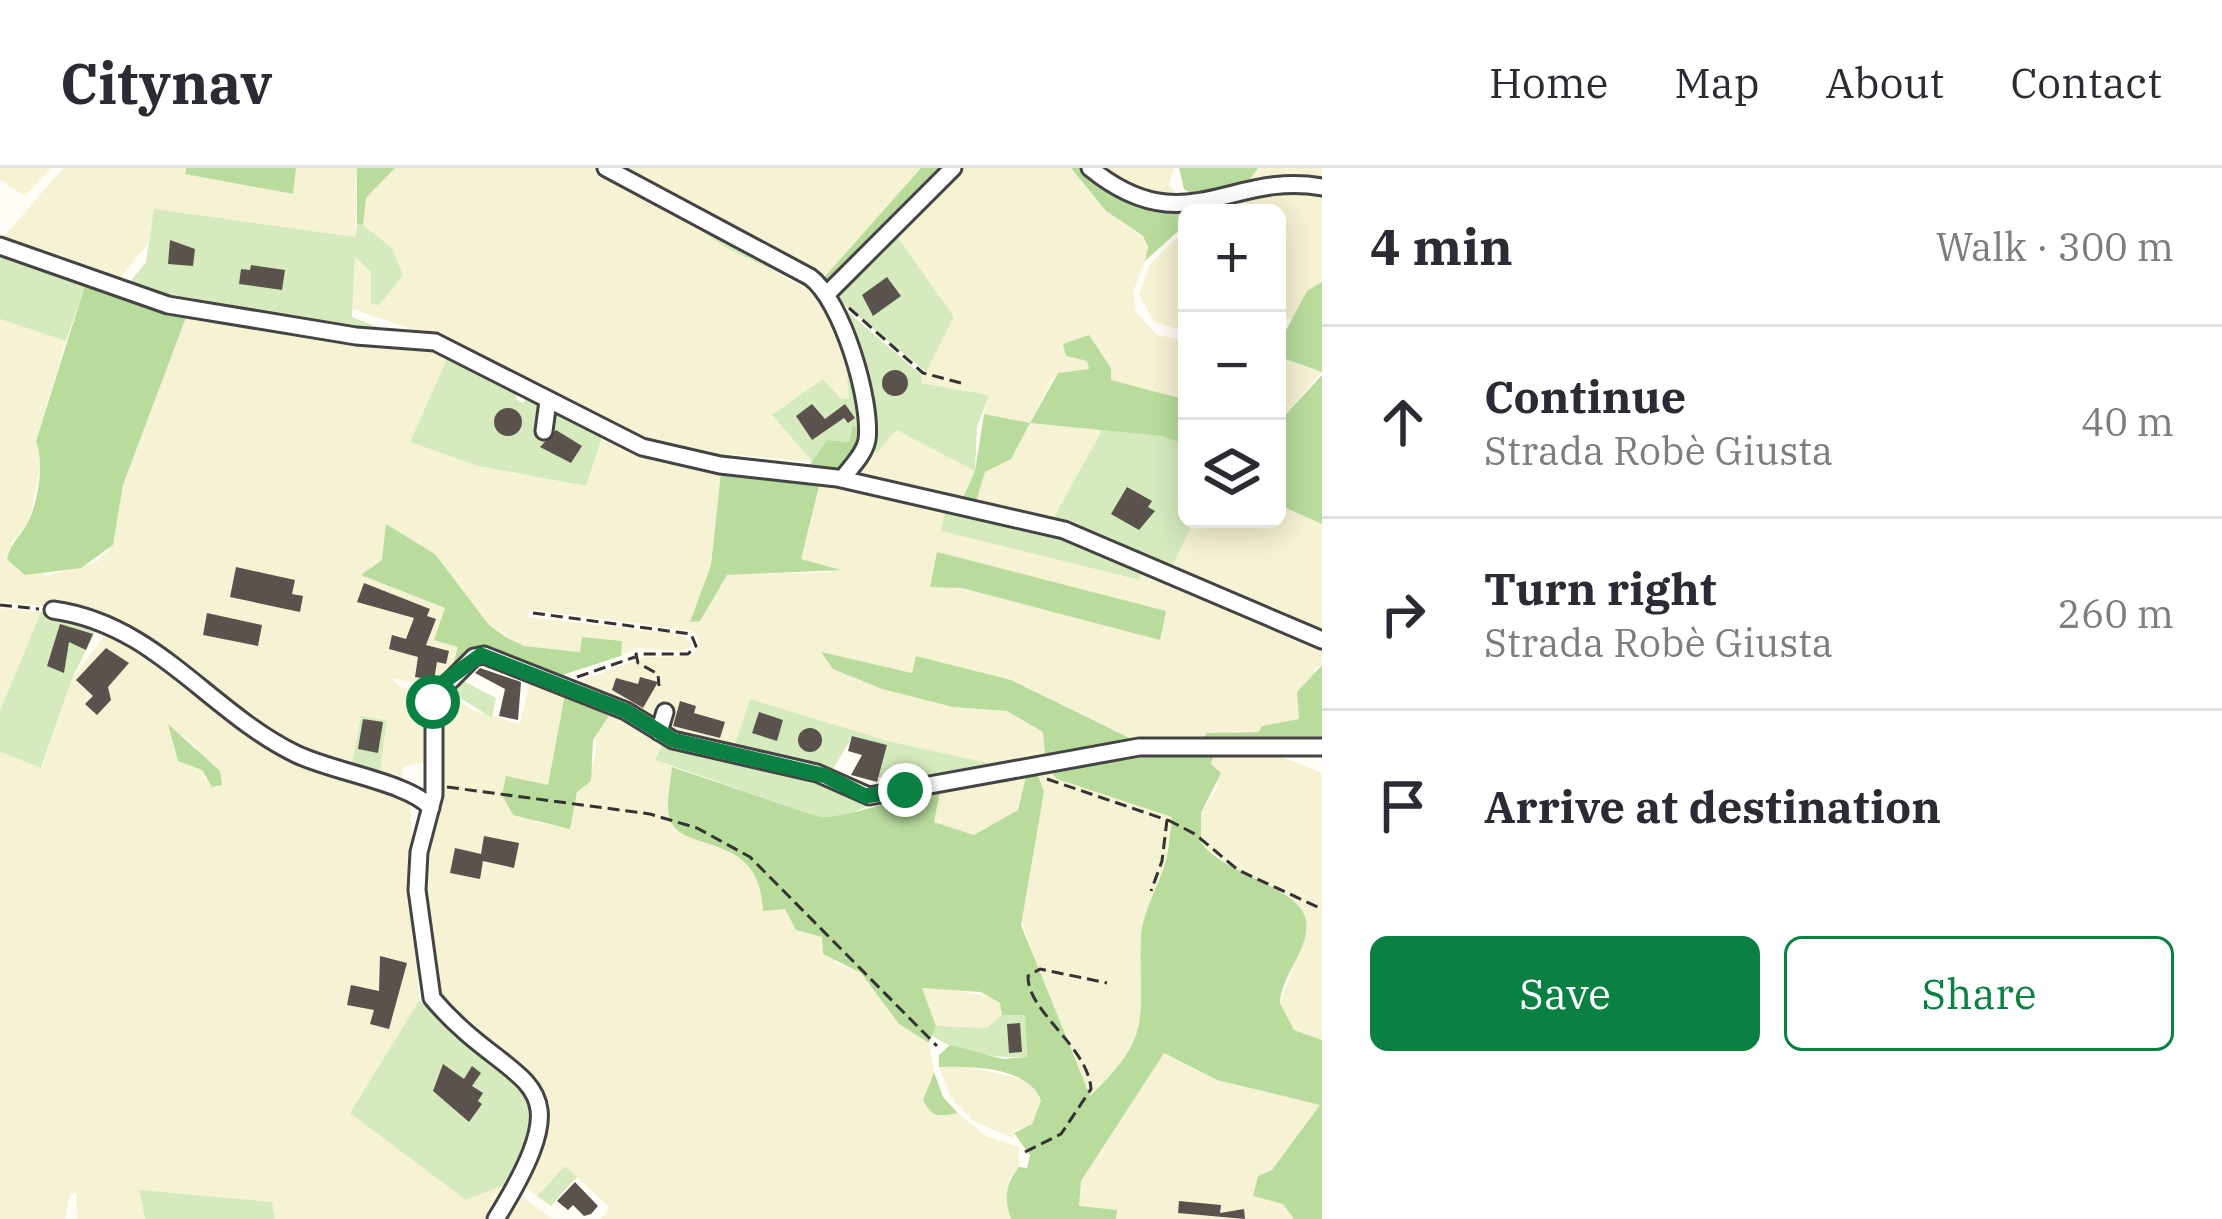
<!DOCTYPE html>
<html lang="en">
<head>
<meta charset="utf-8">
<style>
	body { margin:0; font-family:"IBM Plex Serif",serif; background:#f7f7f7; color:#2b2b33 }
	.controls { position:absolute; right:36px; top:36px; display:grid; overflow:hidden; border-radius:18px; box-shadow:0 6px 30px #0003 }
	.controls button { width:108px; height:108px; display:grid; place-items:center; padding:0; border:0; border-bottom:3px solid #e1e1e2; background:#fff; color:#2b2b33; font:60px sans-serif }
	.stop { position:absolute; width:36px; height:36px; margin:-27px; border:9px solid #0b8043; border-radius:50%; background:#fff }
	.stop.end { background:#0b8043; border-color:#fff; box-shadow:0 3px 12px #0008 }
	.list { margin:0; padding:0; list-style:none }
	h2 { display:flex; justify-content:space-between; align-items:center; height:156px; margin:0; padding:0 48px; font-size:51px }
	h2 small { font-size:39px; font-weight:400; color:#7c7c81 }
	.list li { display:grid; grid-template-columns:78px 1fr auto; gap:36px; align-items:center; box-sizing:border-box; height:192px; padding:0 48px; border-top:3px solid #e1e1e2 }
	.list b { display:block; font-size:45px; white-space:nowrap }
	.list p { margin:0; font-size:39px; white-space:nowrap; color:#7c7c81 }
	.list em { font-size:39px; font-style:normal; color:#7c7c81 }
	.actions { display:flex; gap:24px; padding:36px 48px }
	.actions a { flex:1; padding:27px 0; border:3px solid #0b8043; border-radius:18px; text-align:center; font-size:42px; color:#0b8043 }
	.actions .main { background:#0b8043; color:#fff }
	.icon { flex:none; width:66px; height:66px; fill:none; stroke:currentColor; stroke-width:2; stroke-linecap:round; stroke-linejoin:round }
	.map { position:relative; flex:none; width:1322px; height:1051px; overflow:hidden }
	header { display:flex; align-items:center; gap:72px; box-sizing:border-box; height:168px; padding:0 60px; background:#fff; border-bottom:3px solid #e1e1e2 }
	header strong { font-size:57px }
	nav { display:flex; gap:66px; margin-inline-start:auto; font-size:42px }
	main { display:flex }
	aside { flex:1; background:#fff }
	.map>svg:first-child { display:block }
	.farmland { fill:#f6f3d4; fill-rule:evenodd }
	.green { fill:#d5ebbd }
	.forest { fill:#b9dc9c }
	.building { fill:#5a524d }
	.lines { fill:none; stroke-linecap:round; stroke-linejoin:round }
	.minor-casing { stroke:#444; stroke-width:21 }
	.path { stroke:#333; stroke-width:3; stroke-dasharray:12 6; stroke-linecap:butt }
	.minor { stroke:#fff; stroke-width:15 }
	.route { stroke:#0b8043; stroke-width:15 }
</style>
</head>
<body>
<header>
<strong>Citynav</strong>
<nav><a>Home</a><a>Map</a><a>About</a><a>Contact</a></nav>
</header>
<main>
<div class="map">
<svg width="1322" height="1051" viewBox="0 0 1322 1051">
	<rect width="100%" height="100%" fill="#fffdf5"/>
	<path class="farmland" d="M 0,0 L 52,0 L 25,28 L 0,12 Z
		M 63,0 L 186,0 L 185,6 L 292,26 L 296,0 L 357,0 L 355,69 L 155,42 L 148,76 L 115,116 L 0,73 Z
		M 395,0 L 597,0 L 823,131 L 845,174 L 850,231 L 773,248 L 813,294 L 713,285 L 611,262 L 443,172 L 353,141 L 355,88 L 371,104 L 371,136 L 403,108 L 392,80 L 363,57 L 366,30 Z
		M 613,0 L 921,0 L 821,113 Z
		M 957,0 L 1071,0 L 1106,43 L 1145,71 L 1148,85 L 1133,124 L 1136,144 L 1157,167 L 1187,173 L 1187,232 L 1111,212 L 1111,200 L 1089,168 L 1073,190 L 1087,193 L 1089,202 L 1058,205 L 1052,212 L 1030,254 L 1102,262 L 1052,353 L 975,337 L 985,304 L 1011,291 L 1029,255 L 984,246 L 988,227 L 920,215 L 954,149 L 892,61 Z
		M 1094,0 L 1174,0 L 1169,16 L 1184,34 L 1158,32 Z
		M 1258,0 L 1322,0 L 1322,15 L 1241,24 Z
		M 1270,22 L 1322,22 L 1322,114 L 1307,123 L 1292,151 L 1277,149 L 1277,45 L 1209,45 Z
		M 1187,60 L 1187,164 L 1154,154 L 1139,126 L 1150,96 Z
		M 188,144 L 419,175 L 450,184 L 410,274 L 478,298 L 585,318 L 602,269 L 652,288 L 721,304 L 711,397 L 691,454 L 700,453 L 726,407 L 833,404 L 800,391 L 820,314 L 945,343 L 942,363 L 1138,412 L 1141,401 L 1322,478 L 1322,497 L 1315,500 L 1300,551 L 1262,558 L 1259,564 L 1231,563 L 1204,573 L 1138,574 L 1011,512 L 917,488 L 913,505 L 823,485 L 833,501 L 882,521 L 953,539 L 1007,543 L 1043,564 L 1045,587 L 996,597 L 888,573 L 750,532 L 733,583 L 670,564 L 637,539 L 566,518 L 646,489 L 692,488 L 700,475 L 693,463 L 529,441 L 528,449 L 680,466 L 693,476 L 682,483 L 638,480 L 621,488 L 622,473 L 583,469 L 581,484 L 524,478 L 489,457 L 435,386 L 387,357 L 382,392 L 362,407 L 445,440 L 458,479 L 452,500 L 432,520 L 392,510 L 400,519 L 427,528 L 430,593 L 404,599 L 400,616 L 379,612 L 387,554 L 361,549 L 350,606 L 273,568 L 180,494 L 59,439 L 0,434 L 0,151 L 66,173 L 36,272 L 42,290 L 29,354 L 10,376 L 47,408 L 98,393 L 113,377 L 123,317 ZM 938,385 L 1060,416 L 1160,471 L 962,420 L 930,418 Z
		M 1277,188 L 1322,204 L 1277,256 Z
		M 895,262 L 975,303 L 961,334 L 849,307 L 864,286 Z
		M 1277,336 L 1322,356 L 1322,467 L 1171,401 L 1195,351 L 1277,351 Z
		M 0,440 L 41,444 L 0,543 Z
		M 110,460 L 257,565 L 410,632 L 419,833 L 350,945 L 514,1013 L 491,1051 L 275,1051 L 272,1034 L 139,1023 L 145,1051 L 77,1051 L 76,1024 L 69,1029 L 65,1051 L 0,1051 L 0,584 L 42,600 L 72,511 ZM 169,559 L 194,576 L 202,591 L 220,603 L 206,613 L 202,602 L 176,586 Z
		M 530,513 L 565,526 L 548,617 L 535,654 L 570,660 L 577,624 L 595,590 L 597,560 L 612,543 L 664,574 L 655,591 L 672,599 L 669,646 L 680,663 L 733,684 L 750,697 L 762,720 L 823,769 L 836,795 L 861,805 L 899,856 L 929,875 L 934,904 L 927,919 L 939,949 L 958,945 L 986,968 L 1019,979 L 1019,999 L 1009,1012 L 1011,1051 L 601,1051 L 610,1040 L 565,998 L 537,1028 L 523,1018 L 542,966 L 539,922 L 530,905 L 437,825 L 421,706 L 436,544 L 444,520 L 470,541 L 520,556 Z
		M 1215,583 L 1267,583 L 1322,605 L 1322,872 L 1294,862 L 1280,835 L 1305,767 L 1288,727 L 1232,702 L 1201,674 L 1201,645 L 1218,619 L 1211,596 Z
		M 1046,597 L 1057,611 L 1172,648 L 1165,695 L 1141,769 L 1144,842 L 1138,869 L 1126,894 L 1089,929 L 1045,825 L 1020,746 L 1044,625 L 1035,599 Z
		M 1028,600 L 1018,642 L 974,667 L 934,654 L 941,619 Z
		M 938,819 L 996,830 L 1002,840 L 1000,854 L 987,860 L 936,858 L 921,820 Z
		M 1163,885 L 1217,912 L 1321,937 L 1272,1003 L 1258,1008 L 1253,1028 L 1283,1036 L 1294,1051 L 1116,1051 L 1117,1043 L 1079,1038 L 1081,1013 Z
		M 964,898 L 1027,912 L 1041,933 L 1032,956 L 1014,964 L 1015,971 L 975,954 L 951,930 L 939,899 Z
		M 518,1025 L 553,1051 L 502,1051 Z"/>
	<path class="green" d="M 154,41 L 355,69 L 357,56 L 363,57 L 392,80 L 403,107 L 379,137 L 371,136 L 371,104 L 355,89 L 352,149 L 387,163 L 364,165 L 245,140 L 180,135 L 125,120 L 146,94 Z
		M 684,47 L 807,112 L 827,130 L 845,164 L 864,271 L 853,257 L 849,274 L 827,272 L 813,294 L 772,247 L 823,211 L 841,231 L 849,231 C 844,82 764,126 684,47 Z
		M 892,61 L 954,149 L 926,204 L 832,127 Z
		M 0,82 L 86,114 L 66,173 L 0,151 Z
		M 836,134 L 923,208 L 921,215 L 989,227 L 977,259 L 975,303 L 896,262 L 877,285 L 868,279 Z
		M 450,184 L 518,222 L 516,231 L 522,235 L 530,228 L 602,269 L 586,318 L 478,298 L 410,274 Z
		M 1102,262 L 1161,268 L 1187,277 L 1187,351 L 1195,351 L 1171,401 L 1052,353 Z
		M 945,343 L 1053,366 L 1141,401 L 1139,412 L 941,363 Z
		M 41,444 L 99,456 L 72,511 L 41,600 L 0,584 L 0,543 Z
		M 456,509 L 496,530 L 492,550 L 444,520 Z
		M 750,531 L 888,573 L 997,597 L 907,617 L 878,609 L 886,577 L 853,568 L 831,604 L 733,583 Z
		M 361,548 L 387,553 L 379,612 L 350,606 Z
		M 664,574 L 804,608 L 876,634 L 846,648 L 820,649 L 655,592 Z
		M 419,833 C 459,863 539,902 533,960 C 531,977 520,997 514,1013 L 466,1032 L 350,945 Z
		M 1002,847 L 1025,847 L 1027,889 C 1001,891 951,884 932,867 L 936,858 L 987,860 Z
		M 565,998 L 577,1009 L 551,1038 L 537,1028 Z
		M 139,1022 L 272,1034 L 275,1051 L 145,1051 Z"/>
	<path class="forest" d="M 186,0 L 296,0 L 293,26 L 185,6 Z
		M 357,0 L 395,0 L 366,30 L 363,57 L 357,56 Z
		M 921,0 L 950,0 L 829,121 L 821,113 Z
		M 1071,0 L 1087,0 L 1116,23 L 1214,37 L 1187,45 L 1187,55 L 1145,93 L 1148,79 L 1143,68 L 1106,43 Z
		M 1179,0 L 1258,0 L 1241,24 L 1203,33 L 1184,21 Z
		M 86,114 L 188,144 L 123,317 L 113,377 L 81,400 L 25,407 L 7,391 C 11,373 24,365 30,350 C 39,327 44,295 36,273 Z
		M 1322,114 L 1322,204 L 1277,188 L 1277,179 L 1307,123 Z
		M 1089,167 L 1111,200 L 1111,212 L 1187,232 L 1187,277 L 1161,268 L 1030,255 L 1011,291 L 985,304 L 975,337 L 961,334 L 975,303 L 984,246 L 1030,255 L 1058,205 L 1089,201 L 1087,193 L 1066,188 L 1063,176 Z
		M 1322,207 L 1322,356 L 1277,336 L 1277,256 Z
		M 853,256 L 864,271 L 843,303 L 698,288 L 611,262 L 713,285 L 809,298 L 827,272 L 849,274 Z
		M 721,304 L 820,314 L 801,391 L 841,402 L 727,407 L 700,453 L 690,454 L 711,397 Z
		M 386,356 L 435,386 L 489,457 L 506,469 L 524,478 L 580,484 L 582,469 L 622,473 L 621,488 L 550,511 L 471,484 L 452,500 L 458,479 L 434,472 L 445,440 L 361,407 L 382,392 Z
		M 937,384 L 1166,443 L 1160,472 L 962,420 L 930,419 Z
		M 821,484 L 912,505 L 916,488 L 1011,512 L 1138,574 L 1045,587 L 1043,564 L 1007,543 L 953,539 L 882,521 L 833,501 Z
		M 1322,497 L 1322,574 L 1204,573 L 1206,565 L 1259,564 L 1262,558 L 1299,551 L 1297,524 Z
		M 565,526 L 612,543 L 593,572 L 591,613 L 577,624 L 570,661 L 513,647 L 502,627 L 506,608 L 548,617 Z
		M 168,556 L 220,603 L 222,617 L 212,619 L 202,602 L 178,593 Z
		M 1156,583 L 1215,583 L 1211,596 L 1221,605 L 1201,645 L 1201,674 C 1223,707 1302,719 1306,753 C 1310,781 1281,807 1280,835 L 1294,862 L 1322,872 L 1322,1051 L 1294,1051 L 1283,1036 L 1253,1028 L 1258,1008 L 1272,1002 L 1320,937 L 1217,912 L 1164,885 L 1081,1013 L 1079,1038 L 1117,1042 L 1116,1051 L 1011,1051 C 1004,1030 1005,1017 1019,999 L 1027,1000 L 1030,987 L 1014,965 L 1032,956 L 1041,933 C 1029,898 971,898 939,899 L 939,887 L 950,877 L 1003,891 L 1027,889 L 1025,847 L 1002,847 L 1000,835 L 981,824 L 922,820 L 936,858 L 929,875 L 899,856 L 861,805 L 823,786 L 822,769 L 796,762 L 785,741 L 763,743 C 761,659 677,688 669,648 C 666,633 671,614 672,599 L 820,649 C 850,650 907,627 941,619 L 934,654 L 974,667 L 1018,642 L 1028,600 L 1035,599 L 1044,624 L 1021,757 L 1090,928 C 1156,866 1138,849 1141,768 C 1143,743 1158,719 1165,696 C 1169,681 1170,664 1172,649 L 1057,611 L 1046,597 Z
		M 934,904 L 943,929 L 958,945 C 939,949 932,950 923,932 Z"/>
	<path class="building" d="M 170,72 L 195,81 L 193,98 L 168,96 Z
		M 251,97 L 285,102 L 282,122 L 239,116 L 241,101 L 250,102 Z
		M 887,109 L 901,128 L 873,148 L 862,127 Z
		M882 215a13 13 0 1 1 26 0a13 13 0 1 1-26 0Z
		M 812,236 L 825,251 L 845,236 L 855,250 L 848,255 L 844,250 L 812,272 L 796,248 Z
		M494 254a14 14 0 1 1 28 0a14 14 0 1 1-28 0Z
		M 556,262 L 582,278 L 571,295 L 540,279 Z
		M 1127,319 L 1152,333 L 1148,339 L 1155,343 L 1139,362 L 1111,346 Z
		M 236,399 L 295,412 L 292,426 L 303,428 L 300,444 L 230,429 Z
		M 364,415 L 430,441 L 427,448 L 436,451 L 426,477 L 449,483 L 446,496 L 437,494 L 434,512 L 415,509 L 418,489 L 389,481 L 392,467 L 406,471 L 414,450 L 357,434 Z
		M 207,445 L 262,457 L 258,478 L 203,467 Z
		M 60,456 L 93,466 L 86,482 L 69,474 L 64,505 L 47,498 Z
		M 106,480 L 129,495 L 108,519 L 111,532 L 97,547 L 85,536 L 93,528 L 76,512 Z
		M 480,500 L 521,514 L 518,552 L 499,548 L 505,521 L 475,505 Z
		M 640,509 L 658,514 L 643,540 L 612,522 L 616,510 L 638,516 Z
		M 680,533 L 696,538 L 694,545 L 725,554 L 720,570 L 673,558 Z
		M 759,544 L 783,552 L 777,573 L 752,565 Z
		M 363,551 L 383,554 L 378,585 L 358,581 Z
		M798 572a12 12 0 1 1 24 0a12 12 0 1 1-24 0Z
		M 852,568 L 887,577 L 877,614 L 851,607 L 862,587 L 848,583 Z
		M 484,668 L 519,675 L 514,700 L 483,693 L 480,711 L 450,705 L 455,680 L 481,686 Z
		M 380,788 L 407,795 L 389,861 L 370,856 L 374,842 L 347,837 L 351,817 L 379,823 Z
		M 1020,855 L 1022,884 L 1009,885 L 1007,856 Z
		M 443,896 L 464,911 L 472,898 L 481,905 L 472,918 L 483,925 L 478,933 L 482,936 L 469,954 L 433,923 Z
		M 575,1014 L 598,1038 L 591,1046 L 584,1048 L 573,1037 L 568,1042 L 557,1033 Z
		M 1179,1033 L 1221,1037 L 1220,1045 L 1244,1041 L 1245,1051 L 1178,1045 Z"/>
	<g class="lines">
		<defs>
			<path id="minor" d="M 606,0 L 810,109 C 842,132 872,233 867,272 C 864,287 850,300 842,311
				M 1090,0 C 1184,77 1231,2 1322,19
				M 0,78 L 168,137 L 356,168 L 435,174 L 642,279 L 720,297 L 837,310 L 1064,362 L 1322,472
				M 828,125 L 953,0
				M 544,263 L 548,233
				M 53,442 C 156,456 208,543 296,586 C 333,604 411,615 431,640
				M 659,564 L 665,544
				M 496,1051 C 590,898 514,927 432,830 L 417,722 L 419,684 L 434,627 L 434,529 L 474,489 L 484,487 L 626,543 L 673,572 L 817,605 L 869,628 L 1139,579 L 1322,579"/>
		</defs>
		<use href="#minor" class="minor-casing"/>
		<path class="path" d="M 849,140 L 923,205 L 961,215
			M 0,437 L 39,441
			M 533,445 L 691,466 L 696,478 L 688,486 L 636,486 L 638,495 L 658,506 L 659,518
			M 577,509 L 635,489
			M 1047,611 L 1167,652 L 1162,693 L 1151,723
			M 447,619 L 650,646 L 697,660 L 750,689 L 937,878
			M 1168,652 L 1195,666 L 1238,702 L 1322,741
			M 1025,984 L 1061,966 L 1091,921 C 1088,878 1027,844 1028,808 L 1040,801 L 1107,815"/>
		<use href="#minor" class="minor"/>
	</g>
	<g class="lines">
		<path class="route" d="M 433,534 L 442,515 L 481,487 L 626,543 L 673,572 L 826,608 L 865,628 L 905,622"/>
	</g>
</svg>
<div class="controls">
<button>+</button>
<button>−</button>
<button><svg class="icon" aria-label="layers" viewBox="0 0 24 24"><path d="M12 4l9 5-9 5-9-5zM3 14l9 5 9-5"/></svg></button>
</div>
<div class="stop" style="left:433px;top:534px"></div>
<div class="stop end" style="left:905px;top:622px"></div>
</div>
<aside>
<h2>4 min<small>Walk · 300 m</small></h2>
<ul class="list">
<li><svg class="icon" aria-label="ahead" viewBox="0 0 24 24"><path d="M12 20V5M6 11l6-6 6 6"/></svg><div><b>Continue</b><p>Strada Robè Giusta</p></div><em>40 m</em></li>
<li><svg class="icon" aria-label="right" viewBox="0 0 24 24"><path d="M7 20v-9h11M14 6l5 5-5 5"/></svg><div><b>Turn right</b><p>Strada Robè Giusta</p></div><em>260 m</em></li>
<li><svg class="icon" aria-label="arrive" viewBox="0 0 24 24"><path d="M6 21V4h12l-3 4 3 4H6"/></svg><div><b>Arrive at destination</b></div></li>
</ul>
<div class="actions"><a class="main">Save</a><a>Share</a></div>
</aside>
</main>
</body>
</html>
